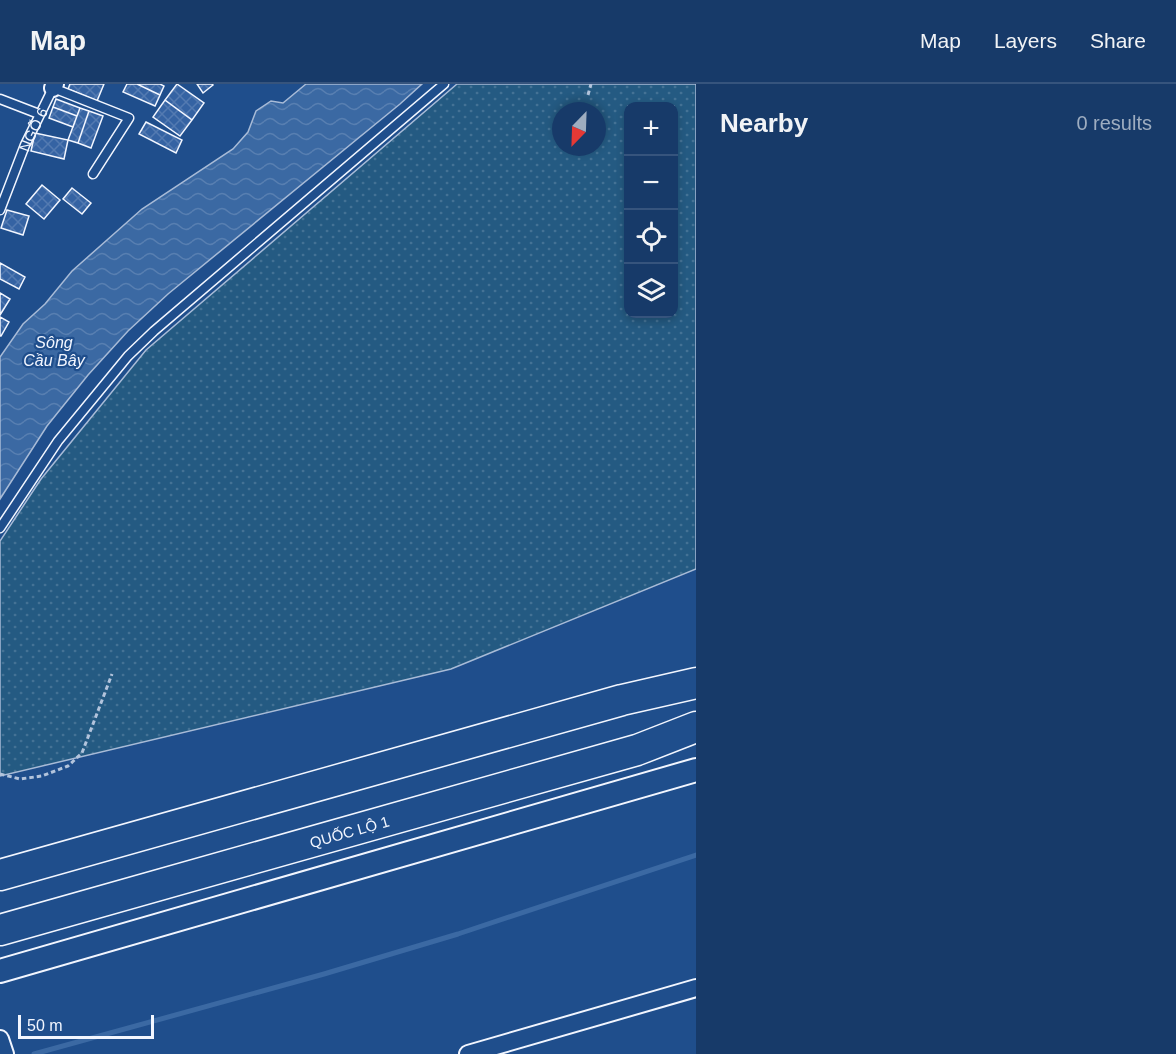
<!DOCTYPE html>
<html lang="en">
<head>
<meta charset="utf-8">
<style>
	body { margin:0; font-family:Helvetica,sans-serif; background:#244571; color:#f1f3f6 }
	.controls { position:absolute; right:18px; top:18px; display:grid; overflow:hidden; border-radius:12px; box-shadow:0 3px 9px #0003 }
	.controls button { width:54px; height:54px; display:grid; place-items:center; padding:0; border:0; border-bottom:2px solid #36547d; background:#173a69; color:#f1f3f6; font:30px sans-serif }
	.compass { position:absolute; left:552px; top:18px; width:54px; height:54px; border-radius:50%; background:#173a69; box-shadow:0 3px 9px #0003; rotate:203deg }
	.scale { position:absolute; left:18px; bottom:15px; width:136px; box-sizing:border-box; padding-left:6px; border:3px solid #f2f6ff; border-top:0; font-size:16px; line-height:21px; white-space:nowrap; color:#f2f6ff; -webkit-text-stroke:4px #1f4e8c; paint-order:stroke }
	.list { margin:0; padding:0; list-style:none }
	h2 { display:flex; justify-content:space-between; align-items:center; height:78px; margin:0; padding:0 24px; font-size:26px }
	h2 small { font-size:20px; font-weight:400; color:#9eadc0 }
	.icon { flex:none; width:33px; height:33px; fill:none; stroke:currentColor; stroke-width:2; stroke-linecap:round; stroke-linejoin:round }
	.map { position:relative; flex:none; width:696px; height:970px; overflow:hidden }
	header { display:flex; align-items:center; gap:36px; box-sizing:border-box; height:84px; padding:0 30px; background:#173a69; border-bottom:2px solid #36547d }
	header strong { font-size:28px }
	nav { display:flex; gap:33px; margin-inline-start:auto; font-size:21px }
	main { display:flex }
	aside { flex:1; background:#173a69 }
	.map>svg:first-child { display:block }
	.park { fill:url(#park-dots); stroke:#a8bbd7; stroke-width:1.5; fill-rule:evenodd }
	.water { fill:url(#water-waves); stroke:#a8bbd7; stroke-width:1.5 }
	.lines { fill:none; stroke-linecap:round; stroke-linejoin:round }
	.stream { stroke:#3b69a3; stroke-width:5 }
	.building { fill:url(#building-cross-hatch); stroke:#f2f6ff; stroke-width:1.5 }
	.lane-casing { stroke:#f2f6ff; stroke-width:11 }
	.street-casing { stroke:#f2f6ff; stroke-width:20 }
	.secondary-casing { stroke:#f2f6ff; stroke-width:26 }
	.highway-casing { stroke:#f2f6ff; stroke-width:33 }
	.path { stroke:#b3c4dc; stroke-width:3; stroke-dasharray:4.5 3; stroke-linecap:butt }
	.lane { stroke:#1f4e8c; stroke-width:8 }
	.street { stroke:#1f4e8c; stroke-width:16 }
	.secondary { stroke:#1f4e8c; stroke-width:22 }
	.highway { stroke:#1f4e8c; stroke-width:30 }
	.labels { text-anchor:middle; dominant-baseline:central; stroke-width:4.5; stroke-linejoin:round; paint-order:stroke }
	.street-label { font-size:15px; fill:#f2f6ff; stroke:#1f4e8c }
	.water-label { font-size:16px; font-style:italic; fill:#f2f6ff; stroke:#1f4e8c }
</style>
</head>
<body>
<header>
<strong>Map</strong>
<nav><a>Map</a><a>Layers</a><a>Share</a></nav>
</header>
<main>
<div class="map">
<svg width="696" height="970" viewBox="0 0 696 970">
	<defs>
		<pattern id="park-dots" width="8" height="8" patternUnits="userSpaceOnUse" patternTransform="scale(1.5)"><rect width="8" height="8" fill="#245a82"/><path d="M2 2h.1M6 6h.1" fill="none" stroke="#447295" stroke-width="1.8" stroke-linecap="round"/></pattern>
		<pattern id="water-waves" width="16" height="10" patternUnits="userSpaceOnUse" patternTransform="scale(1.5)"><rect width="16" height="10" fill="#3b69a3"/><path d="M0 5q4-4 8 0t8 0" fill="none" stroke="#587fb1"/></pattern>
		<pattern id="building-cross-hatch" width="8" height="8" patternUnits="userSpaceOnUse" patternTransform="scale(1.5)"><rect width="8" height="8" fill="#3563a3"/><path d="M0 0l8 8M0 8l8-8" fill="none" stroke="#537ab1"/></pattern>
	</defs>
	<rect width="100%" height="100%" fill="#1f4e8c"/>
	<path class="park" d="M 457,0 L 696,0 L 696,485 L 451,585 L 0,692 L 0,457 L 41,395 L 146,266 ZM 628,22 L 674,22 L 674,230 L 628,230 ZM 561,27 L 597,27 L 597,63 L 561,63 Z"/>
	<path class="water" d="M 306,0 L 422,0 L 400,20 L 168,210 L 128,247 L 88,291 L 47,342 L 0,415 L 0,273 L 23,240 L 45,220 L 72,187 L 142,125 L 233,65 L 248,48 L 256,27 L 271,17 L 283,19 Z"/>
	<g class="lines">
		<path class="stream" d="M 34,970 L 324,890 L 458,850 L 696,771"/>
	</g>
	<path class="building" d="M 70,0 L 104,0 L 97,17 L 68,5 Z
		M 127,0 L 137,0 L 160,11 L 155,22 L 123,8 Z
		M 137,0 L 160,0 L 164,2 L 160,11 Z
		M 177,0 L 204,19 L 192,36 L 165,16 Z
		M 197,0 L 212,0 L 213,1 L 203,9 Z
		M 56,15 L 80,24 L 77,32 L 53,23 Z
		M 165,16 L 192,36 L 180,52 L 153,33 Z
		M 53,23 L 77,32 L 73,43 L 49,34 Z
		M 80,24 L 89,27 L 78,59 L 68,56 Z
		M 89,27 L 103,32 L 91,64 L 78,59 Z
		M 146,38 L 182,56 L 176,69 L 139,50 Z
		M 35,49 L 68,56 L 64,75 L 31,67 Z
		M 42,101 L 60,116 L 44,135 L 26,120 Z
		M 72,104 L 91,119 L 82,130 L 63,115 Z
		M 7,126 L 29,132 L 23,151 L 1,144 Z
		M 0,179 L 25,193 L 19,205 L 0,195 Z
		M 0,209 L 10,215 L 0,231 Z
		M 0,233 L 9,238 L 1,252 L 0,252 Z"/>
	<g class="lines">
		<defs>
			<g id="lane">
				<path d="M 0,15 L 39,30"/>
				<path id="s1" d="M 0,126 L 25,61 L 53,4 L 129,34 L 93,90"/>
				<path d="M 0,444 L 58,357 L 128,272 L 154,247 L 444,0"/>
			</g>
			<path id="street" d="M 53,4 L 55,0
				M 0,955 L 5,970
				M 468,970 L 696,904"/>
			<path id="secondary" d="M 0,887 L 696,686"/>
			<g id="highway">
				<path d="M 0,791 L 622,616 L 696,599"/>
				<path id="s2" d="M 0,846 L 637,666 L 696,643"/>
			</g>
		</defs>
		<use href="#lane" class="lane-casing"/>
		<use href="#street" class="street-casing"/>
		<use href="#secondary" class="secondary-casing"/>
		<use href="#highway" class="highway-casing"/>
		<path class="path" d="M 588,11 L 591,0
			M 0,690 L 20,695 L 42,692 L 68,682 L 82,669 L 112,590"/>
		<use href="#lane" class="lane"/>
		<use href="#street" class="street"/>
		<use href="#secondary" class="secondary"/>
		<use href="#highway" class="highway"/>
	</g>
	<g class="labels">
		<g class="street-label">
			<text stroke="none"><textPath href="#s1" startOffset="87">NGÕ 6</textPath></text>
			<text stroke="none"><textPath href="#s2" startOffset="363">QUỐC LỘ 1</textPath></text>
		</g>
		<g class="water-label">
			<text x="54" y="258">Sông<tspan x="54" dy="18">Cầu Bây</tspan></text>
		</g>
	</g>
</svg>
<div class="controls">
<button>+</button>
<button>−</button>
<button><svg class="icon" aria-label="locate" viewBox="0 0 24 24"><circle cx="12" cy="12" r="6"/><path d="M12 2v4M12 18v4M2 12h4M18 12h4"/></svg></button>
<button><svg class="icon" aria-label="layers" viewBox="0 0 24 24"><path d="M12 4l9 5-9 5-9-5zM3 14l9 5 9-5"/></svg></button>
</div>
<svg class="compass" viewBox="-18 -18 36 36"><path d="M0-13l5 13h-10z" fill="#e53935"/><path d="M0 13l5-13h-10z" fill="#9eadc0"/></svg>
<div class="scale">50 m</div>
</div>
<aside>
<h2>Nearby<small>0 results</small></h2>
<ul class="list">
</ul>
</aside>
</main>
</body>
</html>
